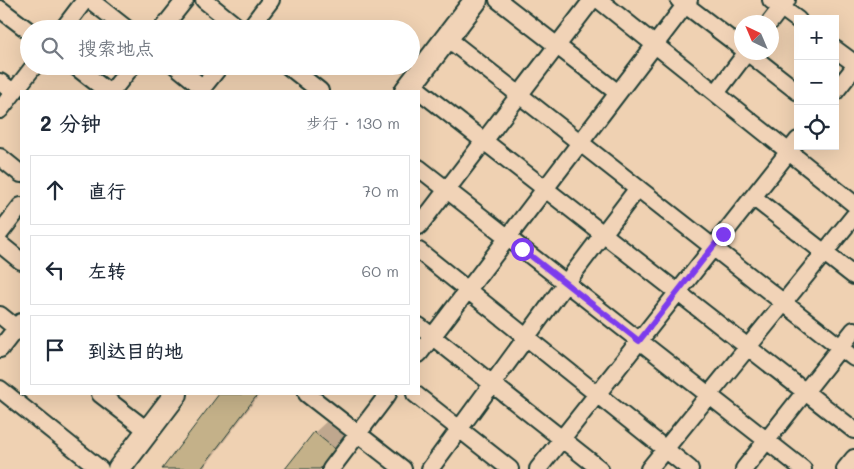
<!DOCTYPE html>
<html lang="zh">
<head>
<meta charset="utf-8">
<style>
	body { margin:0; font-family:Mali,"LXGW WenKai TC",sans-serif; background:#f6f6f7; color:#1f2937 }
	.controls { position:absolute; right:15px; top:15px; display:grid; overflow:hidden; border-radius:0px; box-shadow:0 5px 20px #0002 }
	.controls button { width:45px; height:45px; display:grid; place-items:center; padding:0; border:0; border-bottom:1px solid #e0e1e3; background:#fff; color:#1f2937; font:25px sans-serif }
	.compass { position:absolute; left:734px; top:15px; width:45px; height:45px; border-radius:50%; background:#fff; box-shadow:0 5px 20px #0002; rotate:316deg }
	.stop { position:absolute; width:15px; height:15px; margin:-11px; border:4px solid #7c3aed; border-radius:50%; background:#fff }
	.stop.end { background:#7c3aed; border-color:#fff; box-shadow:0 1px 5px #0008 }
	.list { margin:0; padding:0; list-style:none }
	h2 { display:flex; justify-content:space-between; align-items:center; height:65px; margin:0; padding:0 20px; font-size:21px }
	h2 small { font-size:16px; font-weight:400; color:#747a83 }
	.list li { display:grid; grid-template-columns:32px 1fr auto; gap:15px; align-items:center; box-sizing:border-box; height:70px; margin:0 10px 10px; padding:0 10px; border:1px solid #e0e1e3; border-radius:0px }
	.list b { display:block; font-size:19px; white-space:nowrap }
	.list em { font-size:16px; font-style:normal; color:#747a83 }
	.icon { flex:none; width:28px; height:28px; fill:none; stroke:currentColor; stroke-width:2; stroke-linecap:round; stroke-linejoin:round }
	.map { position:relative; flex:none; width:854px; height:469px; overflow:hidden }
	.search { position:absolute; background:#fff; box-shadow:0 5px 20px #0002; left:20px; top:20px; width:400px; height:55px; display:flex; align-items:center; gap:12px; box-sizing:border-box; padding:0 18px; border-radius:28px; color:#747a83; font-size:19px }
	.panel { position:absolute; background:#fff; box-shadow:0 5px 20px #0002; left:20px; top:90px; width:400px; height:305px; border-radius:0px }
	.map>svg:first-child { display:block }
	.shadow { fill:#0003 }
	.building { fill:#c4b189; stroke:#1f3d34 }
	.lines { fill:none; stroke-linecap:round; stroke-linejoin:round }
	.street-casing { stroke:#1f3d34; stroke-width:20 }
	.secondary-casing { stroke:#1f3d34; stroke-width:26 }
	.street { stroke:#f1d3b7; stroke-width:16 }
	.secondary { stroke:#f1d3b7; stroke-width:22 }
	.route { stroke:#7c3aed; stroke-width:6 }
</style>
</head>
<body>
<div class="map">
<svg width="854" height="469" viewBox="0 0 854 469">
	<rect width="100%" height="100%" fill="#efd1b2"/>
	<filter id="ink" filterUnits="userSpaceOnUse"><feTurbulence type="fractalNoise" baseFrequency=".02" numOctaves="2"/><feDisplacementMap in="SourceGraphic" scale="10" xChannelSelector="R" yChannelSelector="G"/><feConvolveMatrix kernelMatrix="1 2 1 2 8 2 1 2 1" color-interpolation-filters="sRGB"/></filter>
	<g filter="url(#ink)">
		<path class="shadow" d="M 221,394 L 260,394 L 203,469 L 164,469 Z
			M 326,422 L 346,437 L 321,469 L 287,469 L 314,433 Z"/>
		<path class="building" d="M 219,394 L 258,394 L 201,469 L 162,469 Z
			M 314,432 L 335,449 L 320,469 L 285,469 Z"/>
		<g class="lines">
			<defs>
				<path id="street" d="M 90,0 L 127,29
					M 204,0 L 240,29
					M 498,0 L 618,93
					M 599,0 L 854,204
					M 679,0 L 742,48
					M 771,0 L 798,20
					M 0,9 L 29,31
					M 770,22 L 787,0
					M 63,29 L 85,0
					M 162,29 L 185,0
					M 249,29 L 271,0
					M 447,38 L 854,358
					M 835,49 L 854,63
					M 747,52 L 798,92
					M 75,66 L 107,91
					M 176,66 L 203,88
					M 288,66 L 320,91
					M 0,82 L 13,92
					M 411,84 L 854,430
					M 112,91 L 132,66
					M 200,91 L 220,66
					M 835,92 L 854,68
					M 716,93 L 747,52
					M 0,110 L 34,66
					M 0,157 L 21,174
					M 419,168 L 803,469
					M 753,197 L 854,276
					M 419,226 L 592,0
					M 0,233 L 21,206
					M 0,244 L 21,261
					M 419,251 L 690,469
					M 0,315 L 21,332
					M 419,326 L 600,469
					M 0,349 L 21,322
					M 419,354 L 689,0
					M 0,389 L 100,469
					M 100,394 L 148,431
					M 307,394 L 403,469
					M 415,394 L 510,469
					M 331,469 L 388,394
					M 430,469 L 566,283 L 638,188
					M 538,469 L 798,140
					M 649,469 L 854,216
					M 744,469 L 854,330
					M 845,469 L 854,458"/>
				<path id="secondary" d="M 406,91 L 476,0
					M 119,469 L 176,394"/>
			</defs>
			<use href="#street" class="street-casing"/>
			<use href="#secondary" class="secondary-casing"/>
			<use href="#street" class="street"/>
			<use href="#secondary" class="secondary"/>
		</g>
	</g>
	<g class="lines" filter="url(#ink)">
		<path class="route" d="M 522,249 L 639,341 L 723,234"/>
	</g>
</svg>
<div class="controls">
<button>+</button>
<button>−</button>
<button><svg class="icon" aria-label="locate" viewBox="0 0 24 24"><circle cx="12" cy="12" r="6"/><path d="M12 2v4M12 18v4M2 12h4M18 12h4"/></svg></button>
</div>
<svg class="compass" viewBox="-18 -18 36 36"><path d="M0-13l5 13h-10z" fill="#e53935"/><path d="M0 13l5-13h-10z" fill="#747a83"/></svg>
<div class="stop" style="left:522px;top:249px"></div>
<div class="stop end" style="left:723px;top:234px"></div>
<div class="search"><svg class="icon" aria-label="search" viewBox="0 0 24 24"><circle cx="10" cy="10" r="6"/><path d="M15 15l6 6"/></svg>搜索地点</div>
<section class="panel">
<h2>2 分钟<small>步行 · 130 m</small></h2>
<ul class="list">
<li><svg class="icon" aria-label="ahead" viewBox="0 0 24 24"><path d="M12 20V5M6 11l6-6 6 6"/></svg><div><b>直行</b></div><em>70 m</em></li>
<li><svg class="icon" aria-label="left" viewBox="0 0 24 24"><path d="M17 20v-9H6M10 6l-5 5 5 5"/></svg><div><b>左转</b></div><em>60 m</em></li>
<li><svg class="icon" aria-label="arrive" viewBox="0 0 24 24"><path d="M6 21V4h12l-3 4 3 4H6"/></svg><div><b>到达目的地</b></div></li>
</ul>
</section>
</div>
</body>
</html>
